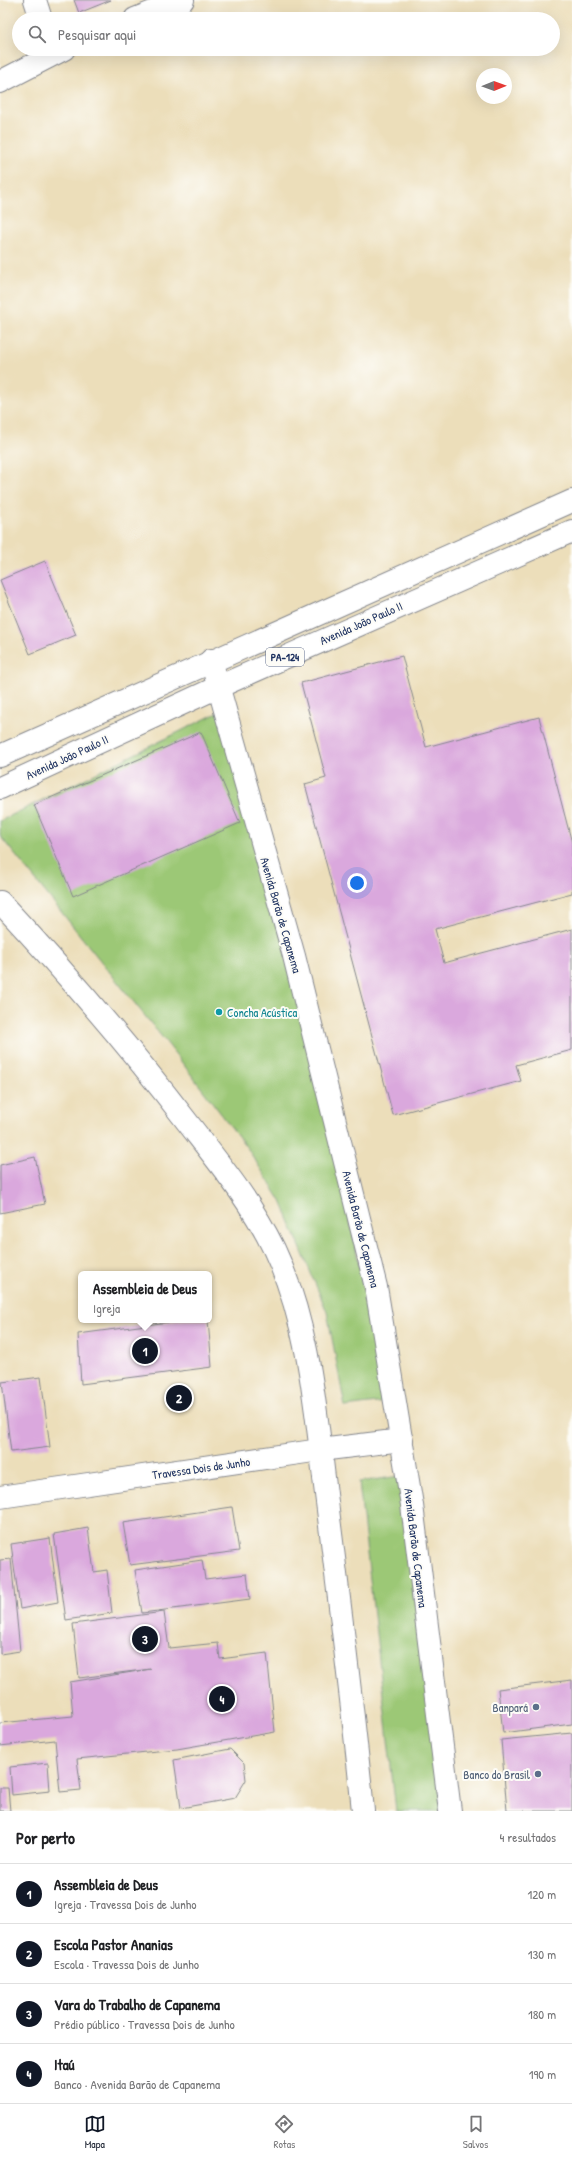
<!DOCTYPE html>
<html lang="pt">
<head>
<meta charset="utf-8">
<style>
	body { margin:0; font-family:"Patrick Hand",sans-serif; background:#f6f6f6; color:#202124 }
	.compass { position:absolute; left:476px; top:68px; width:36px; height:36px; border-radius:50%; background:#fff; box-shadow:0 4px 16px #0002; rotate:89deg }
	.you { position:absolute; left:357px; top:883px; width:14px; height:14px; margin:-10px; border:3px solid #fff; border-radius:50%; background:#1a73e8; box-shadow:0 0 0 6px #1a73e833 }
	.badge { display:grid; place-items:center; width:26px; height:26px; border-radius:50%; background:#111827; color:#fff; font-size:13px; font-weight:700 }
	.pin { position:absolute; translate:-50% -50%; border:2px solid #fff; box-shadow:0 1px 4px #0006 }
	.popup { position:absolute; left:78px; top:1271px; width:134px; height:52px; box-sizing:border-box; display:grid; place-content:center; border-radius:6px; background:#fff; filter:drop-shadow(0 1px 3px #0005); font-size:13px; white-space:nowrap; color:#757577 }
	.popup b { font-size:15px; color:#202124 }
	.popup::after { content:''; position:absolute; left:50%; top:100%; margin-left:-8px; border:8px solid transparent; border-top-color:#fff }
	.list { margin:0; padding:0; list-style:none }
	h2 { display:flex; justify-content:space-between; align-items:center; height:52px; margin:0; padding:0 16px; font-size:17px }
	h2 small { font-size:13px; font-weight:400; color:#757577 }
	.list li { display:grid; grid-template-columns:26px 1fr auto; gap:12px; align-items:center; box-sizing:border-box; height:60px; padding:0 16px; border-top:1px solid #e0e0e0 }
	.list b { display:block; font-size:15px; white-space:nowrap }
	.list p { margin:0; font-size:13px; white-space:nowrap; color:#757577 }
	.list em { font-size:13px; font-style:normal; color:#757577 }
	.icon { flex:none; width:22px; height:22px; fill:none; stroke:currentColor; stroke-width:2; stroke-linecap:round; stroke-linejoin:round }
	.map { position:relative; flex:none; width:572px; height:1811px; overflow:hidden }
	.search { position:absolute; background:#fff; box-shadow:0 4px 16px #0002; left:12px; right:12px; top:12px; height:44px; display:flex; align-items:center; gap:10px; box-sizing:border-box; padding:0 14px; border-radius:22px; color:#757577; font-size:15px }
	.sheet { height:292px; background:#fff }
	nav { display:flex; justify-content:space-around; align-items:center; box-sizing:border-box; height:56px; border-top:1px solid #e0e0e0; background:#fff; font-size:11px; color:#757577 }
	nav a { display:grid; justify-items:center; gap:2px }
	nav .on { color:#111827 }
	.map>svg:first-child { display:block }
	.green { fill:#9cc876; stroke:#5c7c6a }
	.building { fill:#daa8dd }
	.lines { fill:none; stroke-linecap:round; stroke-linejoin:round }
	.minor-casing { stroke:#84868c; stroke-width:24 }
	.tertiary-casing { stroke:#84868c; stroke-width:24 }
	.primary-casing { stroke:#84868c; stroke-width:24 }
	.minor { stroke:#fff; stroke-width:22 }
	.tertiary { stroke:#fff; stroke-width:22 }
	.primary { stroke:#fff; stroke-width:22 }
	.culture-dot { fill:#0f9aa8; stroke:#fdfcf7; stroke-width:1.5 }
	.service-dot { fill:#5c6f8a; stroke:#fdfcf7; stroke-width:1.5 }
	.labels { text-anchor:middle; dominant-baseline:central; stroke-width:4; stroke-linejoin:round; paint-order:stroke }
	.shield { fill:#fdfcf7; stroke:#5f6c8c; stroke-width:1 }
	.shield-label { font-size:11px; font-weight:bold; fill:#1b2f5e }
	.street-label { font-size:12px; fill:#1b2f5e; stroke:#fdfcf7 }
	.culture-label { font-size:12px; fill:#0d838f; stroke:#fdfcf7; text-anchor:start }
	.service-label { font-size:12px; fill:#4e5e75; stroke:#fdfcf7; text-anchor:end }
</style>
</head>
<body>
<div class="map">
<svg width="572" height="1811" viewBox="0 0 572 1811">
	<rect width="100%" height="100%" fill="#fdfcf7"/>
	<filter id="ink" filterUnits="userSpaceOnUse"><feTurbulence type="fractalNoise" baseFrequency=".025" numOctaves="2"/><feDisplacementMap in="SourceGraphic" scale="8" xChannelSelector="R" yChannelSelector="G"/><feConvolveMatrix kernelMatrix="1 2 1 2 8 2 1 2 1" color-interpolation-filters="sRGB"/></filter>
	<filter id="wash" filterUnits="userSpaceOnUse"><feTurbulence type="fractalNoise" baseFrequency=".012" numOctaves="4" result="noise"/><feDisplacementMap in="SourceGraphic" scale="16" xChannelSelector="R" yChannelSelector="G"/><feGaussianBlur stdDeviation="0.9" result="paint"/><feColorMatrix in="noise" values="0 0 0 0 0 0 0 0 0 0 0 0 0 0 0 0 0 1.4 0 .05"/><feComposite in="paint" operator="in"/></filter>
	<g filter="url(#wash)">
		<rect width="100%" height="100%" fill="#ecdeba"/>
		<path class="green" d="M 231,706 L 354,1239 L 385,1402 L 345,1407 L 327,1312 L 281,1201 L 248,1149 L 170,1047 L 0,836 L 0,821 Z
			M 400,1476 L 442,1811 L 396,1811 L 359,1482 Z"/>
		<g id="blocks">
			<path class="building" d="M 74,0 L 111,0 L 79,13 Z
				M 45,561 L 76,635 L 30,654 L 0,580 Z
				M 402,656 L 426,747 L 539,717 L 572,843 L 572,893 L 435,929 L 444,963 L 572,929 L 572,1050 L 516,1065 L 521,1081 L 393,1115 L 305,784 L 326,778 L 301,683 Z
				M 201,732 L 240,823 L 73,896 L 34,805 Z
				M 35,1157 L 45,1204 L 0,1213 L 0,1165 Z
				M 184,1320 L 208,1320 L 212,1367 L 81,1384 L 78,1334 Z
				M 41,1377 L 50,1447 L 11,1452 L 2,1382 Z
				M 232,1507 L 239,1551 L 130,1565 L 123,1523 Z
				M 88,1528 L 94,1572 L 107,1570 L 112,1613 L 66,1620 L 54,1534 Z
				M 50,1538 L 58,1602 L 20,1609 L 11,1544 Z
				M 11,1559 L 20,1651 L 0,1654 L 0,1560 Z
				M 202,1560 L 205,1579 L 247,1574 L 250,1599 L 142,1613 L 135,1570 Z
				M 164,1612 L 169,1648 L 218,1643 L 220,1659 L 267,1653 L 275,1732 L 177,1749 L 77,1759 L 81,1790 L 60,1792 L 55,1740 L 0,1746 L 0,1723 L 73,1716 L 70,1682 L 151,1669 L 79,1678 L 73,1624 Z
				M 572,1680 L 572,1724 L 503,1733 L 498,1689 Z
				M 572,1733 L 572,1811 L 507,1811 L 501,1740 Z
				M 230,1749 L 244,1763 L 246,1780 L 235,1798 L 181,1808 L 174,1760 Z
				M 48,1763 L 50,1791 L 12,1795 L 10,1767 Z
				M 0,1788 L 8,1788 L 10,1811 L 0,1811 Z"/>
		</g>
	</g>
	<g filter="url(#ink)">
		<use href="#blocks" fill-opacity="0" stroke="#84868c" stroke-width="1"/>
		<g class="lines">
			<defs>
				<path id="minor" d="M 35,0 L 41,19
					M 135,19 L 183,0
					M 0,82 L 64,49
					M 0,1497 L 320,1450 L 402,1440"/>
				<path id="tertiary" d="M 211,660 L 294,956 L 376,1287 L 412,1505 L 450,1811
					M 0,902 C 66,973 129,1046 188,1123 C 219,1163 252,1203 274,1249 C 311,1328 316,1417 327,1502 C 340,1605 353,1708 363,1811"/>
				<path id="primary" d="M 0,756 L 572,501
					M 0,788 L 218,687 L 572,531"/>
			</defs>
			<use href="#minor" class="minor-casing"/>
			<use href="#tertiary" class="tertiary-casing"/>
			<use href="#primary" class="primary-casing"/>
			<use href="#minor" class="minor"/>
			<use href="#tertiary" class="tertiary"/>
			<use href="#primary" class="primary"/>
		</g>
	</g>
	<circle class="culture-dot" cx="219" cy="1012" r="4"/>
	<g class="service-dot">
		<circle cx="536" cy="1707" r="4"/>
		<circle cx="538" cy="1774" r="4"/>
	</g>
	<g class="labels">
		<rect class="shield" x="266" y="648" width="38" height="18" rx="3"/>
		<g class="shield-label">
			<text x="285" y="657">PA-124</text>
		</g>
		<g class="street-label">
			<text transform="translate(361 623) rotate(-24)">Avenida João Paulo II</text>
			<text transform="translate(67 757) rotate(-25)">Avenida João Paulo II</text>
			<text transform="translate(281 915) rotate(74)">Avenida Barão de Capanema</text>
			<text transform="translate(361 1229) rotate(76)">Avenida Barão de Capanema</text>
			<text transform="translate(201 1468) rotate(-8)">Travessa Dois de Junho</text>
			<text transform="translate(416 1548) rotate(83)">Avenida Barão de Capanema</text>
		</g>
		<g class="culture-label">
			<text x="227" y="1012">Concha Acústica</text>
		</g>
		<g class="service-label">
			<text x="528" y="1707">Banpará</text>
			<text x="530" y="1774">Banco do Brasil</text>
		</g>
	</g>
</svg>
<svg class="compass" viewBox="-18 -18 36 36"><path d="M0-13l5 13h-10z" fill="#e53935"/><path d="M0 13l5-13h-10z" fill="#757577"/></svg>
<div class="you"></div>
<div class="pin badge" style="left:145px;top:1351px">1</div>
<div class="popup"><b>Assembleia de Deus</b>Igreja</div>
<div class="pin badge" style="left:179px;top:1398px">2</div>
<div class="pin badge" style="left:145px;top:1639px">3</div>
<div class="pin badge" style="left:222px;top:1699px">4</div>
<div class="search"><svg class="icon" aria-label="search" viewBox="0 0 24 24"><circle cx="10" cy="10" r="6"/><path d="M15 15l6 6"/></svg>Pesquisar aqui</div>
</div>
<section class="sheet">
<h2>Por perto<small>4 resultados</small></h2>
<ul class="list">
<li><span class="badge">1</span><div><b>Assembleia de Deus</b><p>Igreja · Travessa Dois de Junho</p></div><em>120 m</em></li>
<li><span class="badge">2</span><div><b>Escola Pastor Ananias</b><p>Escola · Travessa Dois de Junho</p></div><em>130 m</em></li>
<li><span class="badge">3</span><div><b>Vara do Trabalho de Capanema</b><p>Prédio público · Travessa Dois de Junho</p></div><em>180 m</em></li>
<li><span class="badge">4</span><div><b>Itaú</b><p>Banco · Avenida Barão de Capanema</p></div><em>190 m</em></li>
</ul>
</section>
<nav>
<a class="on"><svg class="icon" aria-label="map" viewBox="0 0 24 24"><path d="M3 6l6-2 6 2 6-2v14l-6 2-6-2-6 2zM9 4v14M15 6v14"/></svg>Mapa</a>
<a><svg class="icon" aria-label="directions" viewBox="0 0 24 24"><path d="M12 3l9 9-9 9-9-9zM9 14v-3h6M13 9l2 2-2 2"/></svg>Rotas</a>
<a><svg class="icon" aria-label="saved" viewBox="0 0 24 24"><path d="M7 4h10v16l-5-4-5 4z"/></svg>Salvos</a>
</nav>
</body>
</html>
